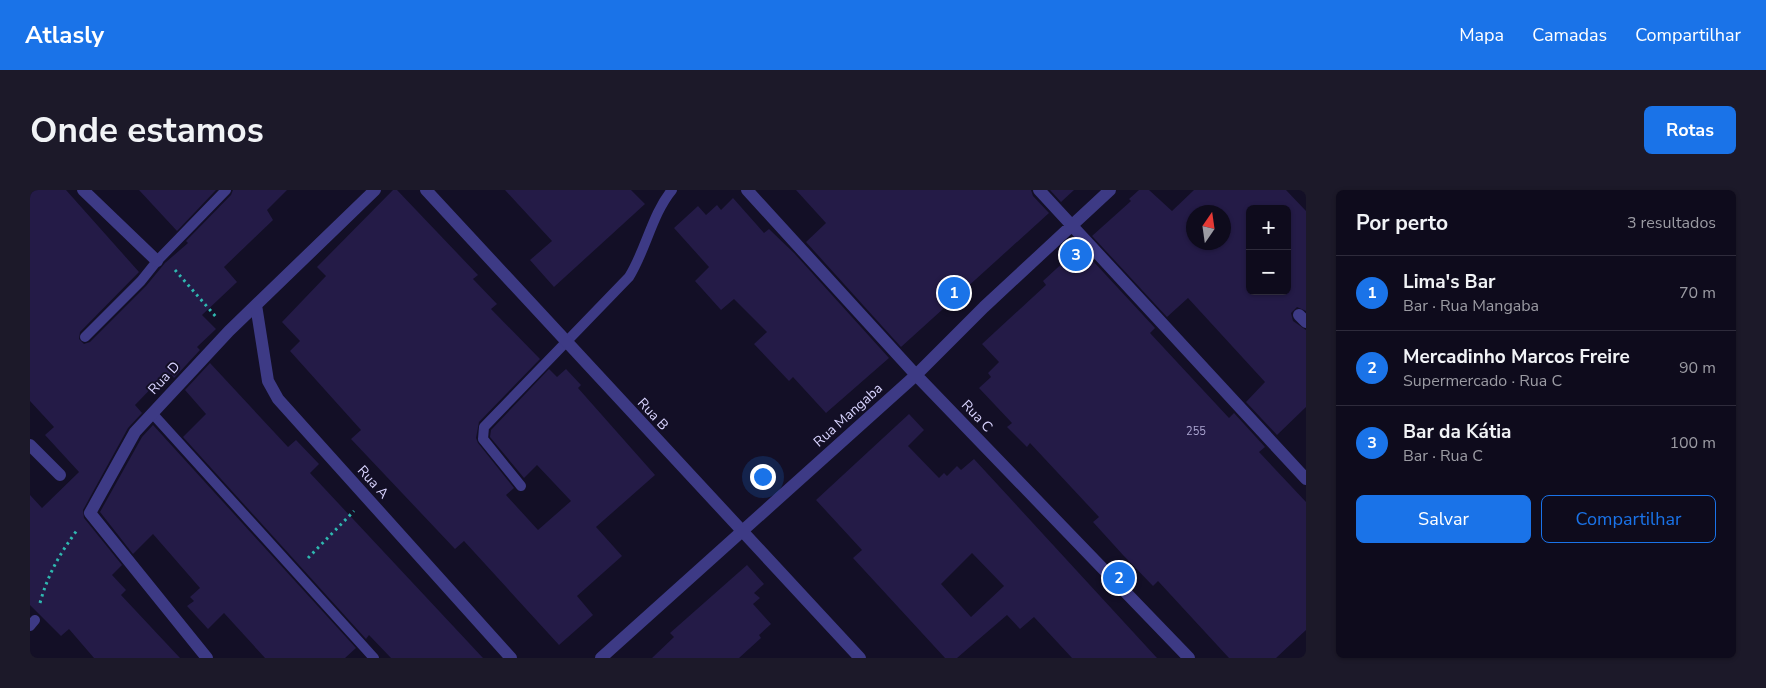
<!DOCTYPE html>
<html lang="pt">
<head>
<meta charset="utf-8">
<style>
	body { margin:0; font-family:"Nunito Sans",sans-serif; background:#1c1929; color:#f1f3f6 }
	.controls { position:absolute; right:15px; top:15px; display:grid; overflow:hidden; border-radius:8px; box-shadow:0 1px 4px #0004 }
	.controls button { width:45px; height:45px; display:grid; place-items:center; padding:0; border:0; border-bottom:1px solid #2e2b3b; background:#0e0b1c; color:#f1f3f6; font:25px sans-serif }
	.compass { position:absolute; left:1156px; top:15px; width:45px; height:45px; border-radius:50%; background:#0e0b1c; box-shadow:0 1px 4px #0004; rotate:13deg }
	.you { position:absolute; left:732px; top:286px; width:18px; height:18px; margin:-12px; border:4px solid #fff; border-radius:50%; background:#1a73e8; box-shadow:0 0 0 8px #1a73e833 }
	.badge { display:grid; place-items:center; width:32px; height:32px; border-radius:50%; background:#1a73e8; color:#fff; font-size:16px; font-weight:700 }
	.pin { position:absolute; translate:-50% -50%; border:2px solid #fff; box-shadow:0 1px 5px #0006 }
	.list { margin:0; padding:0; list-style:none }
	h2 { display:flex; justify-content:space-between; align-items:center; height:65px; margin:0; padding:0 20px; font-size:21px }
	h2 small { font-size:16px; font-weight:400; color:#9b9ba3 }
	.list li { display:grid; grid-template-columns:32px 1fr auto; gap:15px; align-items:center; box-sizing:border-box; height:75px; padding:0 20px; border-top:1px solid #2e2b3b }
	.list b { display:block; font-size:19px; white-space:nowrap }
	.list p { margin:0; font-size:16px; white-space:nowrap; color:#9b9ba3 }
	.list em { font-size:16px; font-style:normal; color:#9b9ba3 }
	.actions { display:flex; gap:10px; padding:15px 20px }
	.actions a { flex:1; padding:11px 0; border:1px solid #1a73e8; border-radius:8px; text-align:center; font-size:18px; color:#1a73e8 }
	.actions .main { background:#1a73e8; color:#fff }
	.map { position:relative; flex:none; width:1276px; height:468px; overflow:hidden; border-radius:8px }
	header { display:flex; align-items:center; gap:30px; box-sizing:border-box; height:70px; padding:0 25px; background:#1a73e8; color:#fff }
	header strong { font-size:24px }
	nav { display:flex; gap:28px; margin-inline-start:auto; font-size:18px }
	.intro { display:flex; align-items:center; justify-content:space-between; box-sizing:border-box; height:120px; padding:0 30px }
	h1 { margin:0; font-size:35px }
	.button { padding:12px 22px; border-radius:8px; background:#1a73e8; color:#fff; font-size:18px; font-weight:700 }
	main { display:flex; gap:30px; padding:0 30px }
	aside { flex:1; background:#0e0b1c; border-radius:8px; box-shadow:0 1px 4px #0004 }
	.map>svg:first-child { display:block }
	.building { fill:#241b47; fill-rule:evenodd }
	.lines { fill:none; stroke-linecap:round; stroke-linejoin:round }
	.path { stroke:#2fb8b0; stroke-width:3; stroke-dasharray:2.5 4; stroke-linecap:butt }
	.lane { stroke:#3d3a85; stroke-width:10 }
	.street { stroke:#3d3a85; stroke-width:12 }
	.labels { text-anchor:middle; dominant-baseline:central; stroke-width:4; stroke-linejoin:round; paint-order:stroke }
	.number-label { font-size:11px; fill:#aca6d1 }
	.street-label { font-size:14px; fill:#d9d4ff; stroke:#130f26 }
</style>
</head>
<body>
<header>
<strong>Atlasly</strong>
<nav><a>Mapa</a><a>Camadas</a><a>Compartilhar</a></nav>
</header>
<div class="intro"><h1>Onde estamos</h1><a class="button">Rotas</a></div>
<main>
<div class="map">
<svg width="1276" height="468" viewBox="0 0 1276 468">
	<rect width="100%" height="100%" fill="#130f26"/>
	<path class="building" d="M 0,0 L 36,0 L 109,82 L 50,142 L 49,149 L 54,154 L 60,152 L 116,96 L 135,73 L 158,53 L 156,51 L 201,5 L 203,0 L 257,0 L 237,20 L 243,30 L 194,77 L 207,92 L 172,125 L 186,139 L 167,157 L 170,160 L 144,188 L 141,184 L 139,186 L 136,183 L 105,215 L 112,223 L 98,238 L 53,320 L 54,328 L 92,375 L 82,385 L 96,400 L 91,405 L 150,468 L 64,468 L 39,439 L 31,446 L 0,415 L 0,305 L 12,318 L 49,282 L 15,245 L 24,237 L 0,211 Z
		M 109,0 L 186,0 L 147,41 Z
		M 363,0 L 367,0 L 448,85 L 443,89 L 467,114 L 461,119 L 510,169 L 449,232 L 446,248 L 448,253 L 484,298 L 476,305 L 508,340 L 541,311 L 507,275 L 494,288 L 460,247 L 461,240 L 519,179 L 527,187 L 536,179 L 551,195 L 548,198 L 625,285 L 566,337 L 592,366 L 547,406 L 563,425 L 529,455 L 434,351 L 425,359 L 321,249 L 331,240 L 260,161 L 270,151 L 252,132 L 296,86 L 287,77 Z
		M 475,0 L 601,0 L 615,14 L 524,97 L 500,70 L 522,51 Z
		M 766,0 L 1001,0 L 1003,6 L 1019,23 L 871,157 L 776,52 L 796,33 Z
		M 1020,0 L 1044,0 L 1031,12 Z
		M 1109,0 L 1119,0 L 1142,21 L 1164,0 L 1256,0 L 1276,21 L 1276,121 L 1267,117 L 1261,123 L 1263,131 L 1276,140 L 1276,217 L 1247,245 L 1216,212 L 1235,192 L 1158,108 L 1137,127 L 1062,46 L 1101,11 L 1099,9 ZM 1220,19 L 1257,19 L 1257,101 L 1220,101 ZM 1164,22 L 1194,22 L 1194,52 L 1164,52 Z
		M 703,8 L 734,43 L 739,39 L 764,63 L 859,168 L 796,223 L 763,187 L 759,191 L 724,154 L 737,142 L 704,109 L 691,120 L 665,91 L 679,77 L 644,38 L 668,16 L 676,25 L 687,15 L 691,20 Z
		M 1050,57 L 1125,138 L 1120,143 L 1199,228 L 1204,223 L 1235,257 L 1229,262 L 1276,312 L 1276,440 L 1246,468 L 1199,468 L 1128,391 L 1123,396 L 1093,365 L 1063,332 L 1069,327 L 1000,253 L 997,257 L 977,237 L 982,233 L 949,198 L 961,187 L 958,183 L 969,172 L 952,154 L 1016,95 L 1013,91 Z
		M 180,173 L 258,257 L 266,250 L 289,274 L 280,283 L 453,468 L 361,468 L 339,445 L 336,449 L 153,247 L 176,224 L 155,200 Z
		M 879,224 L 894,240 L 878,256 L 909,288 L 914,283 L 917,286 L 927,276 L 931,280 L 944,269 L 1127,468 L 1042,468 L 1004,427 L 990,439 L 977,425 L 927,468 L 915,468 L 823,368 L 832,360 L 786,310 ZM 942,363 L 974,396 L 941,427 L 911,394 Z
		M 123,235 L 326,458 L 315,468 L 235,468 L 194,423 L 178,439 L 157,416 L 164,411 L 160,407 L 170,398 L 123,344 L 103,364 L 70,322 L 112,247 Z
		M 717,375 L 734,394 L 724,403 L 730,408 L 723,414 L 741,434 L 729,445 L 731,448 L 709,468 L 622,468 L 644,447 L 640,443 Z"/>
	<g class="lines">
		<path class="path" d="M 145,80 L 187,128
			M 278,368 L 324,321
			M 10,413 C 18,384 30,363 48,339"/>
		<path class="lane" d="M 55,147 L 111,91 L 127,71 L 196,0
			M 122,223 L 344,468
			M 491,296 L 453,249 L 454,237 L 599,87 C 616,60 622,24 642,0
			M 0,436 L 5,430"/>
		<path class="street" d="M 53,0 L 127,71
			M 396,0 L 830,468
			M 717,0 L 886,185 L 1159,468
			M 1009,0 L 1276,289
			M 226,115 L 238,191 L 248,209 L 481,468
			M 1269,125 L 1276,132
			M 0,255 L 30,285
			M 177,468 L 60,323 L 105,242 L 199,141 L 345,0
			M 571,468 L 886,185 L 954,117 L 1080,0"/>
	</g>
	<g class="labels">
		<g class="number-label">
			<text x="1166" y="241">255</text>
		</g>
		<g class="street-label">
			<text transform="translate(134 188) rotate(-47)">Rua D</text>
			<text transform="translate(623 224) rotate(47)">Rua B</text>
			<text transform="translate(818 225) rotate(-42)">Rua Mangaba</text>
			<text transform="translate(947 226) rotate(46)">Rua C</text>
			<text transform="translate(343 292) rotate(48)">Rua A</text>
		</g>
	</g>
</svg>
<div class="controls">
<button>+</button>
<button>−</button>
</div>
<svg class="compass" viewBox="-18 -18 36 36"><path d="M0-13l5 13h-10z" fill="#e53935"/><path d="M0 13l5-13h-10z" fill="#9b9ba3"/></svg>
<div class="you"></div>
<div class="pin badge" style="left:924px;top:103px">1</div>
<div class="pin badge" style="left:1089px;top:388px">2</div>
<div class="pin badge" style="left:1046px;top:65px">3</div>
</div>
<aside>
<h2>Por perto<small>3 resultados</small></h2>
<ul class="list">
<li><span class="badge">1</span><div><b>Lima's Bar</b><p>Bar · Rua Mangaba</p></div><em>70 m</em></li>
<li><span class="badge">2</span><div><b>Mercadinho Marcos Freire</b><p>Supermercado · Rua C</p></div><em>90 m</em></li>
<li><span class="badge">3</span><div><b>Bar da Kátia</b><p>Bar · Rua C</p></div><em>100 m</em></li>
</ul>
<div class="actions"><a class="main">Salvar</a><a>Compartilhar</a></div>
</aside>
</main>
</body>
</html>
